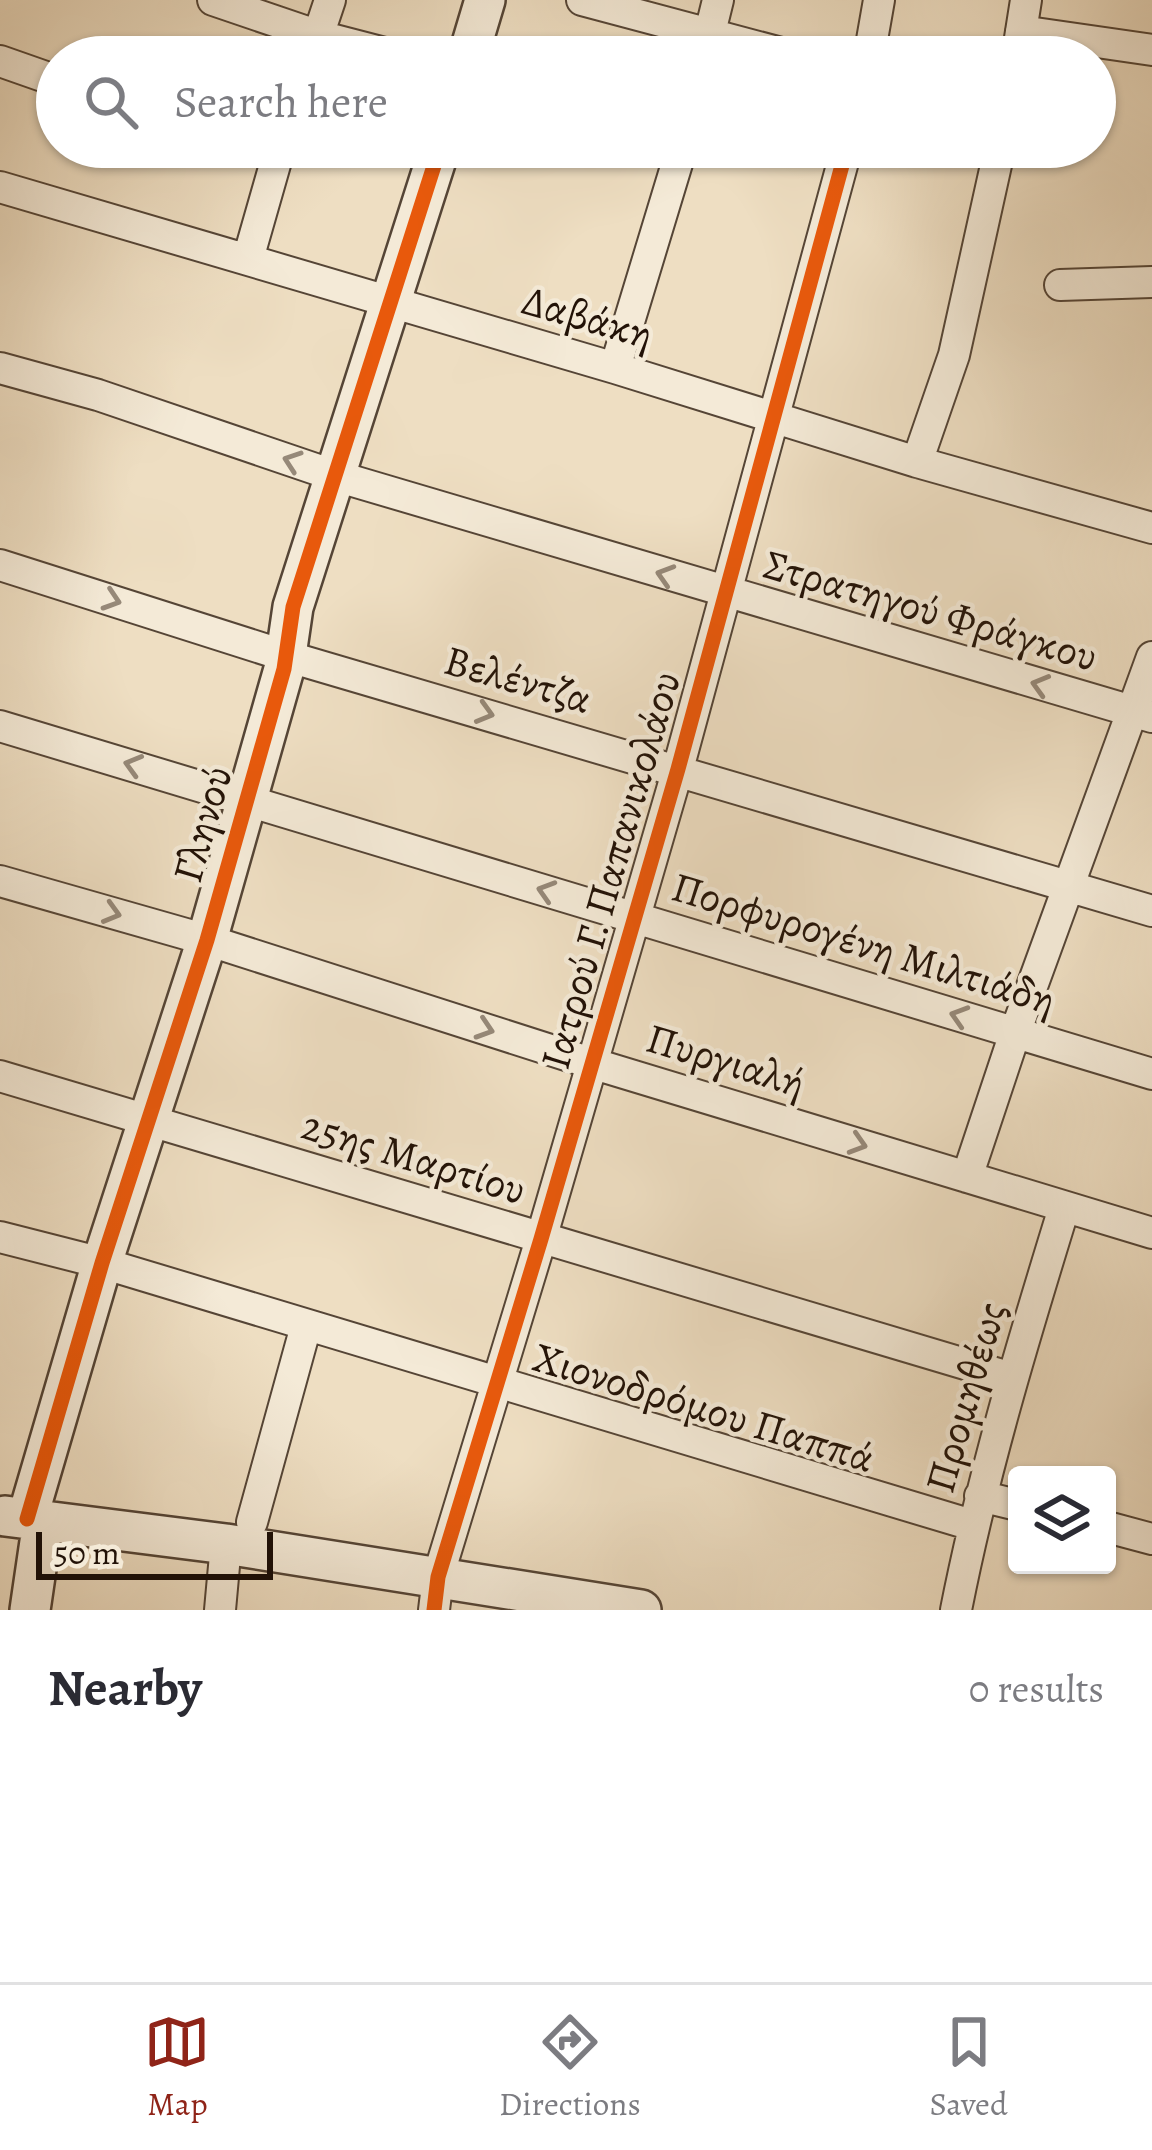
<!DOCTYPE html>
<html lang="en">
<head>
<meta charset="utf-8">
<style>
	body { margin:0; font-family:Alegreya,serif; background:#f2f2f3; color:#2b2b33 }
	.controls { position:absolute; right:36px; bottom:36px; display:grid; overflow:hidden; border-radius:12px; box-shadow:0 3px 9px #0004 }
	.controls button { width:108px; height:108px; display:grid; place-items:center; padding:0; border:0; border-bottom:3px solid #e1e1e2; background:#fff; color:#2b2b33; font:60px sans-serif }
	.scale { position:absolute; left:36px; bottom:30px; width:237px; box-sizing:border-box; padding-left:12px; border:6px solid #221207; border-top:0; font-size:33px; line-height:42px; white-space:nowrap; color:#221207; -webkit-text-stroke:9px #f4ead7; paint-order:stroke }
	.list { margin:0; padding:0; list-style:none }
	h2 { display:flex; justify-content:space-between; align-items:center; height:156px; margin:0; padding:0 48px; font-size:51px }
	h2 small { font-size:39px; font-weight:400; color:#7c7c81 }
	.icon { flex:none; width:66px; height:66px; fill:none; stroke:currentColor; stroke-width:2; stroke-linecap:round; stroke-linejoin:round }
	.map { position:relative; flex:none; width:1152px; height:1610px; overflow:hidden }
	.search { position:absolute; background:#fff; box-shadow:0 3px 9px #0004; left:36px; right:36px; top:36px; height:132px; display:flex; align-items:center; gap:30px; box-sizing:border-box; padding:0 42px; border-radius:66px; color:#7c7c81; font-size:45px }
	.sheet { height:372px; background:#fff }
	nav { display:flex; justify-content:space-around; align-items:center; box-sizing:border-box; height:168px; border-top:3px solid #e1e1e2; background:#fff; font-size:33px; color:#7c7c81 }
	nav a { display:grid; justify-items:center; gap:6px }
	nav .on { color:#8f2418 }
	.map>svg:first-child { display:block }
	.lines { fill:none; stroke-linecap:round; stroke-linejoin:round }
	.minor-casing { stroke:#554536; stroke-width:34 }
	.tertiary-casing { stroke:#554536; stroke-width:44 }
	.minor { stroke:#f4ead7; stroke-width:30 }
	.tertiary { stroke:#f4ead7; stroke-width:39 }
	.cycleway-casing { stroke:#f4ead7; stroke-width:22 }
	.cycleway { stroke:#e8590c; stroke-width:15 }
	.oneway { stroke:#968979 }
	.labels { text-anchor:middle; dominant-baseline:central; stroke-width:9; stroke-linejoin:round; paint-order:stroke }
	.street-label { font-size:42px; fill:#221207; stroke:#f4ead7 }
</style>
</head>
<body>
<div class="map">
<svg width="1152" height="1610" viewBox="0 0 1152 1610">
	<rect width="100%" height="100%" fill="#eedec2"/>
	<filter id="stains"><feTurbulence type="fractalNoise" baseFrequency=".00167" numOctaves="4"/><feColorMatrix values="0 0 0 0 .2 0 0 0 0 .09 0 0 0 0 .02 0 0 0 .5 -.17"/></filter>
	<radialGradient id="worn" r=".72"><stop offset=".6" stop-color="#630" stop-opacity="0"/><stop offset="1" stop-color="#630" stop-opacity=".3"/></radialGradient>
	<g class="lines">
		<defs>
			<path id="minor" d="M 213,0 L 319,36 L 400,57
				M 582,0 L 796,57
				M 1021,31 L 1152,50
				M 311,57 L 330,0
				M 704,57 L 718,0
				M 869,57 L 879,0
				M 1017,57 L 1026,0
				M 0,61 L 57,81
				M 0,187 L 615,368 L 917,462 L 1152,528
				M 248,259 L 280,147
				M 1060,285 L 1152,282
				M 0,368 L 98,395 L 336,476 L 1152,717
				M 615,368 L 682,147
				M 917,462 L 954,355 L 1000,147
				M 0,565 L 286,656 L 1152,911
				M 0,726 L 1152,1074
				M 0,881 L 207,940 L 591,1063 L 1152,1233
				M 0,1076 L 1012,1378
				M 967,1177 L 1015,1033 L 1152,657
				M 0,1237 L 102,1263 L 972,1525
				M 980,1496 L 1017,1505
				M 252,1522 L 306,1326
				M 1107,1527 L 1152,1539
				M 220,1610 L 226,1544
				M 434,1610 L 438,1577 L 541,1239 L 678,769 L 847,147
				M 956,1610 C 983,1473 1023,1341 1064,1208"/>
			<path id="tertiary" d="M 468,57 L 485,0
				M 5,1516 L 226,1544 L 641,1610
				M 27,1519 L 102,1263 L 207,940 L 284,669 L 293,607 L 440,147
				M 30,1610 L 43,1521"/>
		</defs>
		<use href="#minor" class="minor-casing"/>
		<use href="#tertiary" class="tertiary-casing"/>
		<use href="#minor" class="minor"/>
		<use href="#tertiary" class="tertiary"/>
		<defs>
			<path id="cycleway" d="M 27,1519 L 102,1263 L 207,940 L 284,669 L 293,607 L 440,147
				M 434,1610 L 438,1577 L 541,1239 L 678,769 L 847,147"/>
		</defs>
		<use href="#cycleway" class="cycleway-casing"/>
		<use href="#cycleway" class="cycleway"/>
	</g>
	<defs><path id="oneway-chevron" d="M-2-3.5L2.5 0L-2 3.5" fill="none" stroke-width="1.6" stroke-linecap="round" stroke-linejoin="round" transform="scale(3)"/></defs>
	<g class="oneway">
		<use href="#oneway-chevron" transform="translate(292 461) rotate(-161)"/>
		<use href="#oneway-chevron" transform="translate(665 575) rotate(-163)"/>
		<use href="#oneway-chevron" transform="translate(112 600) rotate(18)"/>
		<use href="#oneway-chevron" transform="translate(1040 685) rotate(-164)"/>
		<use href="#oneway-chevron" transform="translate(485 713) rotate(16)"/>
		<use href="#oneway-chevron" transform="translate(133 765) rotate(-164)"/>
		<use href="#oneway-chevron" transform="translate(546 891) rotate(-163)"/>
		<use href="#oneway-chevron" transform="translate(112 913) rotate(16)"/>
		<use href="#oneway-chevron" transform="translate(959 1016) rotate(-163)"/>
		<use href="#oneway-chevron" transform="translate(485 1029) rotate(18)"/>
		<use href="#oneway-chevron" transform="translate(858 1144) rotate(17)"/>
	</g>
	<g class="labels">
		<g class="street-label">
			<text transform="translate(588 317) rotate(16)">Δαβάκη</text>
			<text transform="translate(931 610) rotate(16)">Στρατηγού Φράγκου</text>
			<text transform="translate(518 679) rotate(16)">Βελέντζα</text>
			<text transform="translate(202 824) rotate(-74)">Γληνού</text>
			<text transform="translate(610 870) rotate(-74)">Ιατρού Γ. Παπανικολάου</text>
			<text transform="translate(864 943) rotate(17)">Πορφυρογένη Μιλτιάδη</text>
			<text transform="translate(726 1060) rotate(17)">Πυργιαλή</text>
			<text transform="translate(414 1157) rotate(17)">25ης Μαρτίου</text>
			<text transform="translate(965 1397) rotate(-74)">Προμηθέως</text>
			<text transform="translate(704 1407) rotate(17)">Χιονοδρόμου Παππά</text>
		</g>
	</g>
	<rect width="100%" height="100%" filter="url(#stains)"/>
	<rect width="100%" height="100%" fill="url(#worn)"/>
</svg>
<div class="controls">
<button><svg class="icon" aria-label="layers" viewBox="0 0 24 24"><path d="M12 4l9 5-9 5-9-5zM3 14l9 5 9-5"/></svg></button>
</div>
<div class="scale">50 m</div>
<div class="search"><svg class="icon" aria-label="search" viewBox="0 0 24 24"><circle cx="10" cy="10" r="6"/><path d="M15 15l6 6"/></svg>Search here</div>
</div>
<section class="sheet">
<h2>Nearby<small>0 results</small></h2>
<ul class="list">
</ul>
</section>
<nav>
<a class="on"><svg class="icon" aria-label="map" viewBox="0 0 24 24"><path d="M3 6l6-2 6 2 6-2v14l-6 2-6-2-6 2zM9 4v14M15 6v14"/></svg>Map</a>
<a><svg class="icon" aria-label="directions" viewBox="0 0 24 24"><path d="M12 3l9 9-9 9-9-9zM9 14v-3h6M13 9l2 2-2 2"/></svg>Directions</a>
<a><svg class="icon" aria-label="saved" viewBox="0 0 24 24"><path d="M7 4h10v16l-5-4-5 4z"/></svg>Saved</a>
</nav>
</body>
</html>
